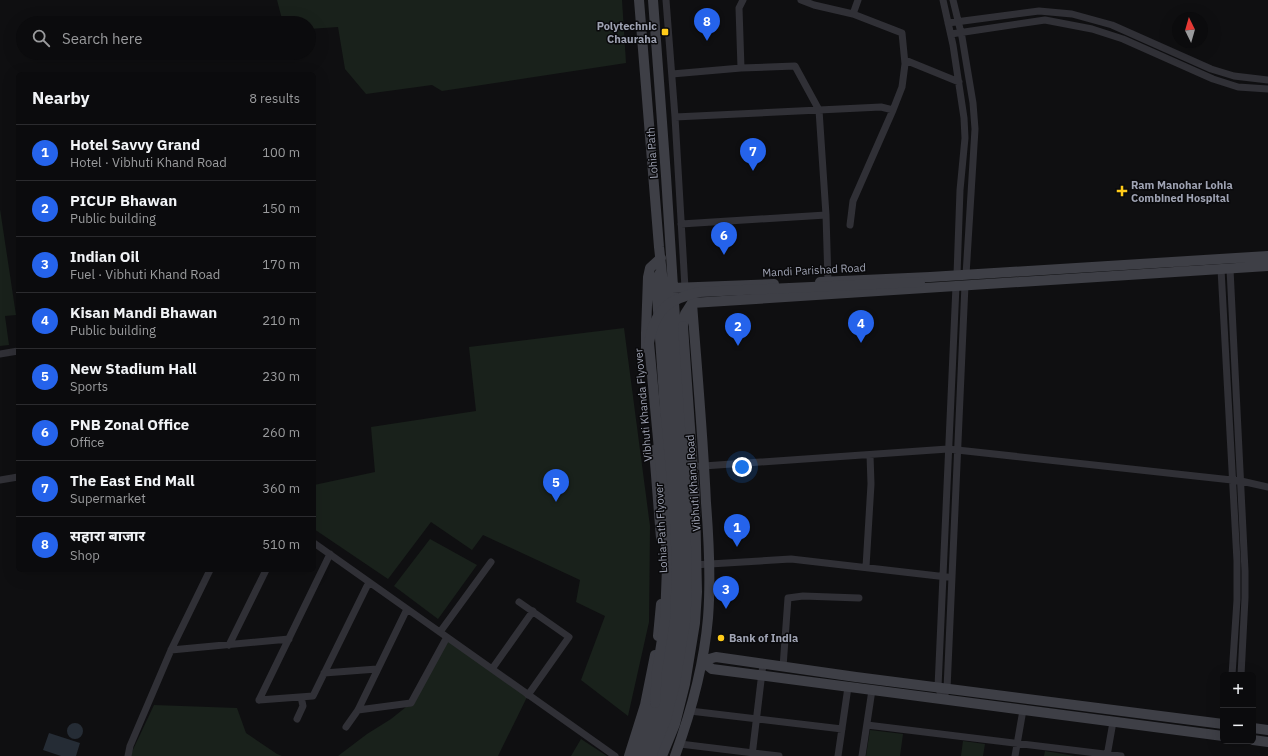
<!DOCTYPE html>
<html lang="en">
<head>
<meta charset="utf-8">
<style>
	body { margin:0; font-family:"IBM Plex Sans","Noto Sans Devanagari",sans-serif; background:#19191b; color:#f1f3f6 }
	.controls { position:absolute; right:12px; bottom:12px; display:grid; overflow:hidden; border-radius:6px; box-shadow:0 4px 16px #0002 }
	.controls button { width:36px; height:36px; display:grid; place-items:center; padding:0; border:0; border-bottom:1px solid #2b2b2e; background:#0b0b0d; color:#f1f3f6; font:20px sans-serif }
	.compass { position:absolute; left:1172px; top:12px; width:36px; height:36px; border-radius:50%; background:#0b0b0d; box-shadow:0 4px 16px #0002; rotate:355deg }
	.you { position:absolute; left:742px; top:467px; width:14px; height:14px; margin:-10px; border:3px solid #fff; border-radius:50%; background:#1a73e8; box-shadow:0 0 0 6px #1a73e833 }
	.badge { display:grid; place-items:center; width:26px; height:26px; border-radius:50%; background:#2563eb; color:#fff; font-size:13px; font-weight:700 }
	.pin { position:absolute; translate:-50% -33px; filter:drop-shadow(0 1px 2px #0008) }
	.pin::after { content:''; position:absolute; top:21px; width:14px; height:12px; background:inherit; clip-path:polygon(0 0,100% 0,50% 100%) }
	.list { margin:0; padding:0; list-style:none }
	h2 { display:flex; justify-content:space-between; align-items:center; height:52px; margin:0; padding:0 16px; font-size:17px }
	h2 small { font-size:13px; font-weight:400; color:#9a9b9d }
	.list li { display:grid; grid-template-columns:26px 1fr auto; gap:12px; align-items:center; box-sizing:border-box; height:56px; padding:0 16px; border-top:1px solid #2b2b2e }
	.list b { display:block; font-size:15px; white-space:nowrap }
	.list p { margin:0; font-size:13px; white-space:nowrap; color:#9a9b9d }
	.list em { font-size:13px; font-style:normal; color:#9a9b9d }
	.icon { flex:none; width:22px; height:22px; fill:none; stroke:currentColor; stroke-width:2; stroke-linecap:round; stroke-linejoin:round }
	.map { position:relative; flex:none; width:1268px; height:756px; overflow:hidden }
	.search { position:absolute; background:#0b0b0d; box-shadow:0 4px 16px #0002; left:16px; top:16px; width:300px; height:44px; display:flex; align-items:center; gap:10px; box-sizing:border-box; padding:0 14px; border-radius:22px; color:#9a9b9d; font-size:15px }
	.panel { position:absolute; background:#0b0b0d; box-shadow:0 4px 16px #0002; left:16px; top:72px; width:300px; height:500px; border-radius:6px }
	.map>svg:first-child { display:block }
	.green { fill:#19211b }
	.water { fill:#252c35 }
	.lines { fill:none; stroke-linecap:round; stroke-linejoin:round }
	.street { stroke:#303036; stroke-width:7 }
	.secondary { stroke:#3e3f46; stroke-width:10 }
	.secondary-bridge { stroke:#3e3f46; stroke-width:10 }
	.poi-dot { fill:#ffcb19; stroke:#0a0a0c; stroke-width:1.5 }
	.labels { text-anchor:middle; dominant-baseline:central; stroke-width:3; stroke-linejoin:round; paint-order:stroke }
	.poi-label { font-size:11px; font-weight:bold; fill:#9fa3b3; stroke:#0a0a0c; text-anchor:start }
	.street-label { font-size:11px; fill:#9fa3b3; stroke:#0a0a0c }
</style>
</head>
<body>
<div class="map">
<svg width="1268" height="756" viewBox="0 0 1268 756">
	<rect width="100%" height="100%" fill="#0f0f11"/>
	<path class="green" d="M 277,0 L 622,0 L 626,63 L 442,91 L 432,85 L 366,94 L 345,69 L 338,27 L 309,29 L 309,23 L 283,23 Z
		M 0,209 L 16,315 L 5,316 L 9,345 L 0,346 Z
		M 624,328 L 650,526 L 649,622 L 628,716 L 581,680 L 605,616 L 576,602 L 580,580 L 483,535 L 472,550 L 431,522 L 388,579 L 314,529 L 314,485 L 375,472 L 371,427 L 476,411 L 469,347 Z
		M 430,539 L 477,565 L 438,619 L 394,586 Z
		M 447,637 L 528,695 L 498,756 L 338,756 L 367,734 L 391,719 L 411,703 Z
		M 154,705 L 237,708 L 246,733 L 277,754 L 282,756 L 130,756 Z
		M 870,730 L 903,734 L 900,756 L 866,756 Z
		M 581,739 L 607,756 L 571,756 Z
		M 963,741 L 985,744 L 983,756 L 961,756 Z
		M 1045,751 L 1075,756 L 1044,756 Z"/>
	<path class="water" d="M67 731a8 8 0 1 1 16 0a8 8 0 1 1-16 0Z
		M 49,733 L 80,743 L 76,756 L 61,756 L 43,750 Z"/>
	<g class="lines">
		<path class="street" d="M 666,0 L 675,117 L 685,288
			M 801,0 L 814,5 L 853,14
			M 943,0 L 953,45 L 964,118 L 965,138 L 960,190 L 957,275
			M 953,0 L 962,37 L 973,103 L 975,129 L 966,275
			M 948,23 L 1039,11 L 1072,14 L 1112,25 L 1211,69 L 1234,76 L 1268,80
			M 951,34 L 1045,20 L 1092,29 L 1123,39 L 1213,79 L 1238,87 L 1268,89
			M 905,60 L 959,82
			M 741,68 L 739,8 L 743,0
			M 672,74 L 741,68 L 795,66 L 819,110 L 826,215 L 828,281
			M 675,117 L 881,107 L 893,110
			M 681,224 L 826,215
			M 850,225 L 853,201 L 893,110 L 902,87 L 905,64 L 902,33 L 853,14 L 858,0
			M 1221,269 L 1237,561 L 1237,600 L 1232,675
			M 1230,269 L 1245,571 L 1245,598 L 1241,675
			M 0,354 L 18,351
			M 689,467 L 948,449 L 1241,481 L 1268,487
			M 0,480 L 18,477
			M 314,543 L 615,756
			M 693,565 L 791,559 L 947,577
			M 866,567 L 871,484 L 870,455
			M 519,602 L 569,637 L 528,695
			M 440,632 L 491,562
			M 229,645 L 266,570
			M 171,650 L 289,639
			M 783,667 L 788,598 L 803,596 L 859,598
			M 492,669 L 533,611
			M 324,673 L 377,669
			M 940,692 L 938,687 L 956,286
			M 943,699 L 947,689 L 965,285
			M 259,700 L 313,696 L 369,582
			M 259,700 L 330,554
			M 358,710 L 411,703 L 447,637
			M 690,711 L 842,729
			M 297,719 L 303,706 L 301,697
			M 867,725 L 1121,756
			M 346,727 L 358,710 L 407,609
			M 680,744 L 779,756
			M 128,756 L 130,746 L 171,650 L 210,570
			M 752,756 L 763,664
			M 838,756 L 848,687
			M 862,756 L 872,690
			M 1015,756 L 1023,710
			M 1107,756 L 1113,722"/>
		<path class="secondary" d="M 639,0 L 659,247 L 665,301 L 676,445 L 683,559 L 682,606 L 676,652 L 666,700 L 656,730 L 646,756
			M 653,0 L 666,176 L 691,571 C 689,634 678,698 654,756
			M 820,282 L 930,277 L 1268,256
			M 672,288 L 774,284
			M 692,303 L 1268,266
			M 683,326 L 685,314 L 692,303
			M 646,348 L 646,333 L 648,277 L 650,268 L 661,258
			M 654,450 L 661,538
			M 658,636 L 661,604
			M 702,661 L 712,669 L 1223,736
			M 702,661 L 716,657 L 856,677 L 1223,724
			M 1253,728 L 1268,730
			M 1253,740 L 1268,742
			M 629,756 L 645,705 L 655,655
			M 637,756 C 655,713 668,665 673,619 C 678,581 673,543 671,505 C 666,431 662,358 656,285 L 658,276 L 661,271
			M 675,756 C 691,712 704,665 708,618 C 711,579 709,541 706,503 C 703,436 697,370 692,303"/>
		<path class="secondary-bridge" d="M 655,703 L 657,671 L 665,620 L 667,567 L 664,503 L 649,343 C 655,309 668,299 700,292 L 920,282
			M 662,756 L 675,724 L 685,684 L 695,623 L 697,592 L 695,499 L 683,326"/>
	</g>
	<g class="poi-dot">
		<rect x="661" y="28" width="8" height="8" rx="2"/>
		<path d="M1120 185h4v4h4v4h-4v4h-4v-4h-4v-4h4z"/>
		<circle cx="721" cy="638" r="4"/>
	</g>
	<g class="labels">
		<g class="poi-label">
			<text x="657" y="26" text-anchor="end">Polytechnic<tspan x="657" dy="13">Chauraha</tspan></text>
			<text x="1131" y="185">Ram Manohar Lohia<tspan x="1131" dy="13">Combined Hospital</tspan></text>
			<text x="729" y="638">Bank of India</text>
		</g>
		<g class="street-label">
			<text transform="translate(652 153) rotate(-94)">Lohia Path</text>
			<text transform="translate(814 270) rotate(-3)">Mandi Parishad Road</text>
			<text transform="translate(643 405) rotate(-95)">Vibhuti Khanda Flyover</text>
			<text transform="translate(693 483) rotate(-94)">Vibhuti Khand Road</text>
			<text transform="translate(661 528) rotate(-93)">Lohia Path Flyover</text>
		</g>
	</g>
</svg>
<div class="controls">
<button>+</button>
<button>−</button>
</div>
<svg class="compass" viewBox="-18 -18 36 36"><path d="M0-13l5 13h-10z" fill="#e53935"/><path d="M0 13l5-13h-10z" fill="#9a9b9d"/></svg>
<div class="you"></div>
<div class="pin badge" style="left:737px;top:547px">1</div>
<div class="pin badge" style="left:738px;top:346px">2</div>
<div class="pin badge" style="left:726px;top:609px">3</div>
<div class="pin badge" style="left:861px;top:343px">4</div>
<div class="pin badge" style="left:556px;top:502px">5</div>
<div class="pin badge" style="left:724px;top:255px">6</div>
<div class="pin badge" style="left:753px;top:171px">7</div>
<div class="pin badge" style="left:707px;top:41px">8</div>
<div class="search"><svg class="icon" aria-label="search" viewBox="0 0 24 24"><circle cx="10" cy="10" r="6"/><path d="M15 15l6 6"/></svg>Search here</div>
<section class="panel">
<h2>Nearby<small>8 results</small></h2>
<ul class="list">
<li><span class="badge">1</span><div><b>Hotel Savvy Grand</b><p>Hotel · Vibhuti Khand Road</p></div><em>100 m</em></li>
<li><span class="badge">2</span><div><b>PICUP Bhawan</b><p>Public building</p></div><em>150 m</em></li>
<li><span class="badge">3</span><div><b>Indian Oil</b><p>Fuel · Vibhuti Khand Road</p></div><em>170 m</em></li>
<li><span class="badge">4</span><div><b>Kisan Mandi Bhawan</b><p>Public building</p></div><em>210 m</em></li>
<li><span class="badge">5</span><div><b>New Stadium Hall</b><p>Sports</p></div><em>230 m</em></li>
<li><span class="badge">6</span><div><b>PNB Zonal Office</b><p>Office</p></div><em>260 m</em></li>
<li><span class="badge">7</span><div><b>The East End Mall</b><p>Supermarket</p></div><em>360 m</em></li>
<li><span class="badge">8</span><div><b>सहारा बाजार</b><p>Shop</p></div><em>510 m</em></li>
</ul>
</section>
</div>
</body>
</html>
